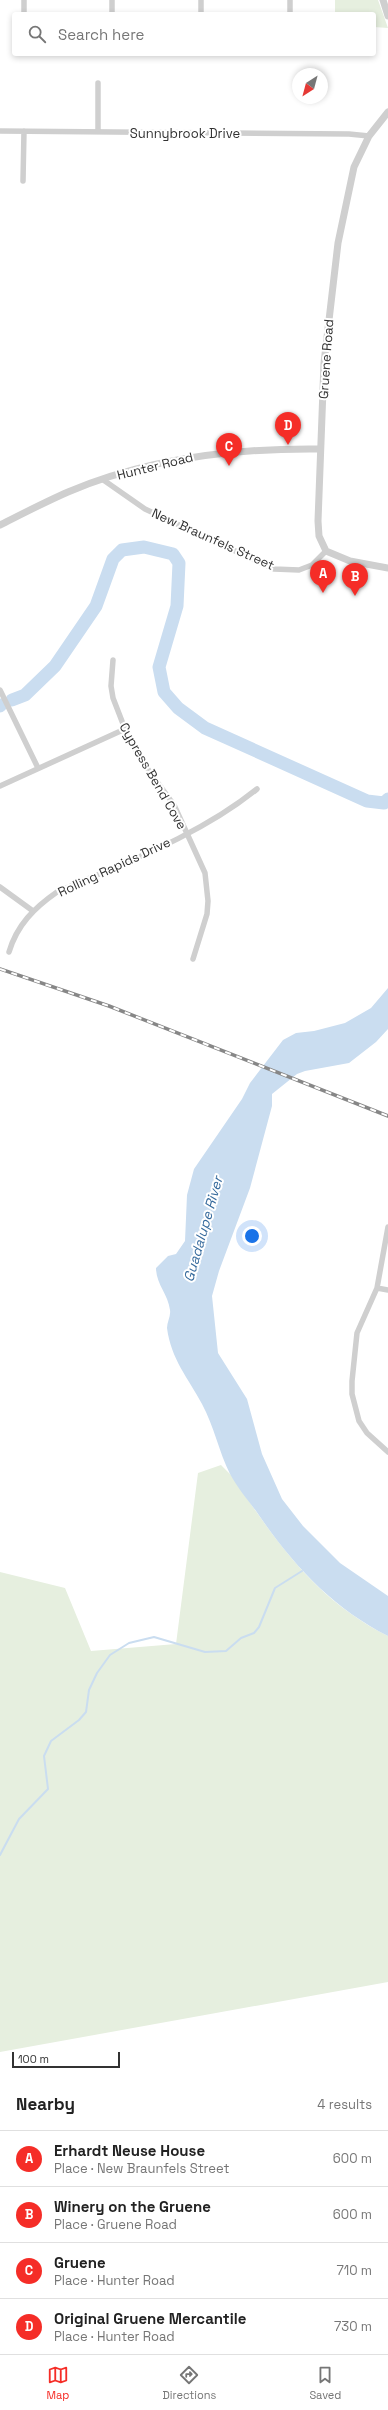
<!DOCTYPE html>
<html lang="en">
<head>
<meta charset="utf-8">
<style>
	body { margin:0; font-family:"Space Grotesk",sans-serif; background:#f6f6f6; color:#222 }
	.compass { position:absolute; left:292px; top:68px; width:36px; height:36px; border-radius:50%; background:#fff; box-shadow:0 2px 6px #0003; rotate:216deg }
	.scale { position:absolute; left:12px; bottom:10px; width:108px; box-sizing:border-box; padding-left:4px; border:2px solid #323232; border-top:0; font-size:11px; line-height:14px; white-space:nowrap; color:#323232; -webkit-text-stroke:3px #fff; paint-order:stroke }
	.you { position:absolute; left:252px; top:1236px; width:14px; height:14px; margin:-10px; border:3px solid #fff; border-radius:50%; background:#1a73e8; box-shadow:0 0 0 6px #1a73e833 }
	.badge { display:grid; place-items:center; width:26px; height:26px; border-radius:50%; background:#f52d27; color:#fff; font-size:13px; font-weight:700 }
	.pin { position:absolute; translate:-50% -33px; filter:drop-shadow(0 1px 2px #0008) }
	.pin::after { content:''; position:absolute; top:21px; width:14px; height:12px; background:inherit; clip-path:polygon(0 0,100% 0,50% 100%) }
	.list { margin:0; padding:0; list-style:none }
	h2 { display:flex; justify-content:space-between; align-items:center; height:52px; margin:0; padding:0 16px; font-size:17px }
	h2 small { font-size:13px; font-weight:400; color:#767676 }
	.list li { display:grid; grid-template-columns:26px 1fr auto; gap:12px; align-items:center; box-sizing:border-box; height:56px; padding:0 16px; border-top:1px solid #e0e0e0 }
	.list b { display:block; font-size:15px; white-space:nowrap }
	.list p { margin:0; font-size:13px; white-space:nowrap; color:#767676 }
	.list em { font-size:13px; font-style:normal; color:#767676 }
	.icon { flex:none; width:22px; height:22px; fill:none; stroke:currentColor; stroke-width:2; stroke-linecap:round; stroke-linejoin:round }
	.map { position:relative; flex:none; width:388px; height:2078px; overflow:hidden }
	.search { position:absolute; background:#fff; box-shadow:0 2px 6px #0003; left:12px; right:12px; top:12px; height:44px; display:flex; align-items:center; gap:10px; box-sizing:border-box; padding:0 14px; border-radius:4px; color:#767676; font-size:15px }
	.sheet { height:276px; background:#fff }
	nav { display:flex; justify-content:space-around; align-items:center; box-sizing:border-box; height:56px; border-top:1px solid #e0e0e0; background:#fff; font-size:11px; color:#767676 }
	nav a { display:grid; justify-items:center; gap:2px }
	nav .on { color:#f52d27 }
	.map>svg:first-child { display:block }
	.green { fill:#e6efdf }
	.water { fill:#caddf0 }
	.lines { fill:none; stroke-linecap:round; stroke-linejoin:round }
	.stream { stroke:#caddf0; stroke-width:2 }
	.river { stroke:#caddf0; stroke-width:13 }
	.minor { stroke:#cfcfcf; stroke-width:5.5 }
	.tertiary { stroke:#cfcfcf; stroke-width:7 }
	.rail-casing { stroke:#878787; stroke-width:3.5 }
	.rail { stroke:#fff; stroke-width:2; stroke-dasharray:6; stroke-linecap:butt }
	.labels { text-anchor:middle; dominant-baseline:central; stroke-width:4; stroke-linejoin:round; paint-order:stroke }
	.street-label { font-size:13px; fill:#323232; stroke:#fff }
	.water-label { font-size:14px; font-style:italic; fill:#376b9d; stroke:#fff }
</style>
</head>
<body>
<div class="map">
<svg width="388" height="2078" viewBox="0 0 388 2078">
	<rect width="100%" height="100%" fill="#fff"/>
	<path class="green" d="M 335,0 L 378,0 L 388,28 L 374,27 L 374,14 L 335,14 Z
		M 221,1465 L 231,1475 C 276,1541 314,1599 388,1636 L 388,1982 L 0,2052 L 0,1572 L 65,1588 L 91,1651 L 176,1644 L 198,1473 Z"/>
	<path class="water" d="M 388,988 L 388,1029 L 376,1042 L 349,1063 L 305,1071 L 297,1074 L 272,1094 L 272,1106 L 250,1188 L 219,1271 L 212,1296 L 218,1353 L 247,1399 L 262,1454 L 282,1499 L 303,1526 L 340,1563 L 388,1596 L 388,1636 C 331,1607 292,1564 256,1511 C 247,1499 237,1487 230,1474 C 219,1452 214,1426 202,1404 C 188,1378 171,1359 167,1328 C 167,1322 171,1316 170,1310 C 168,1294 156,1284 156,1268 L 168,1256 L 176,1254 L 185,1241 L 187,1195 L 194,1169 L 242,1099 L 250,1083 L 283,1040 L 296,1033 L 314,1031 L 345,1023 L 371,1008 Z"/>
	<g class="lines">
		<path class="stream" d="M 0,1855 L 19,1819 L 48,1789 L 44,1756 L 51,1741 L 79,1720 L 86,1712 L 89,1690 L 97,1673 L 110,1655 L 129,1643 L 154,1637 L 205,1652 L 226,1651 L 241,1638 L 254,1633 L 259,1627 L 275,1588 L 302,1571"/>
		<path class="river" d="M 12,700 L 25,695 L 55,666 L 96,606 L 113,559 L 122,550 L 144,547 L 173,554 L 179,563 L 177,606 L 159,667 L 164,692 L 178,708 L 205,728 L 367,801 L 384,803 L 388,799
			M 0,706 L 1,705"/>
		<path class="minor" d="M 24,14 L 24,0
			M 112,14 L 112,0
			M 201,14 L 201,0
			M 290,14 L 290,0
			M 98,83 L 98,132
			M 0,131 L 349,134 L 369,136
			M 23,181 L 24,131
			M 102,479 L 145,509 L 274,569 L 299,570 L 312,565 L 326,551
			M 113,660 L 111,686 L 113,698 L 125,729 L 139,757 L 174,805 L 205,873 L 208,901 L 207,914 L 193,959
			M 0,690 L 38,768
			M 0,786 L 125,729
			M 0,887 L 33,911
			M 9,952 C 17,925 34,908 57,892 C 126,862 199,836 257,789
			M 388,1227 L 377,1288 L 357,1333 L 352,1381 L 352,1394 L 359,1421 L 367,1433 L 388,1452
			M 377,1288 L 388,1290"/>
		<path class="tertiary" d="M 383,0 L 388,16
			M 388,112 L 369,136 L 354,167 L 338,243 L 324,363 L 318,521 L 319,536 L 326,551 L 350,561 L 388,568
			M 0,525 C 22,514 45,502 68,492 C 148,458 234,448 320,449"/>
		<defs>
			<path id="rail" d="M 0,969 L 109,1006 L 388,1116"/>
		</defs>
		<use href="#rail" class="rail-casing"/>
		<use href="#rail" class="rail"/>
	</g>
	<g class="labels">
		<g class="street-label">
			<text x="185" y="133">Sunnybrook Drive</text>
			<text transform="translate(326 359) rotate(-86)">Gruene Road</text>
			<text transform="translate(155 466) rotate(-14)">Hunter Road</text>
			<text transform="translate(213 539) rotate(24)">New Braunfels Street</text>
			<text transform="translate(153 776) rotate(60)">Cypress Bend Cove</text>
			<text transform="translate(114 867) rotate(-25)">Rolling Rapids Drive</text>
		</g>
		<g class="water-label">
			<text transform="translate(203 1229) rotate(-74)">Guadalupe River</text>
		</g>
	</g>
</svg>
<svg class="compass" viewBox="-18 -18 36 36"><path d="M0-13l5 13h-10z" fill="#e53935"/><path d="M0 13l5-13h-10z" fill="#767676"/></svg>
<div class="scale">100 m</div>
<div class="you"></div>
<div class="pin badge" style="left:323px;top:593px">A</div>
<div class="pin badge" style="left:355px;top:596px">B</div>
<div class="pin badge" style="left:229px;top:466px">C</div>
<div class="pin badge" style="left:288px;top:445px">D</div>
<div class="search"><svg class="icon" aria-label="search" viewBox="0 0 24 24"><circle cx="10" cy="10" r="6"/><path d="M15 15l6 6"/></svg>Search here</div>
</div>
<section class="sheet">
<h2>Nearby<small>4 results</small></h2>
<ul class="list">
<li><span class="badge">A</span><div><b>Erhardt Neuse House</b><p>Place · New Braunfels Street</p></div><em>600 m</em></li>
<li><span class="badge">B</span><div><b>Winery on the Gruene</b><p>Place · Gruene Road</p></div><em>600 m</em></li>
<li><span class="badge">C</span><div><b>Gruene</b><p>Place · Hunter Road</p></div><em>710 m</em></li>
<li><span class="badge">D</span><div><b>Original Gruene Mercantile</b><p>Place · Hunter Road</p></div><em>730 m</em></li>
</ul>
</section>
<nav>
<a class="on"><svg class="icon" aria-label="map" viewBox="0 0 24 24"><path d="M3 6l6-2 6 2 6-2v14l-6 2-6-2-6 2zM9 4v14M15 6v14"/></svg>Map</a>
<a><svg class="icon" aria-label="directions" viewBox="0 0 24 24"><path d="M12 3l9 9-9 9-9-9zM9 14v-3h6M13 9l2 2-2 2"/></svg>Directions</a>
<a><svg class="icon" aria-label="saved" viewBox="0 0 24 24"><path d="M7 4h10v16l-5-4-5 4z"/></svg>Saved</a>
</nav>
</body>
</html>
